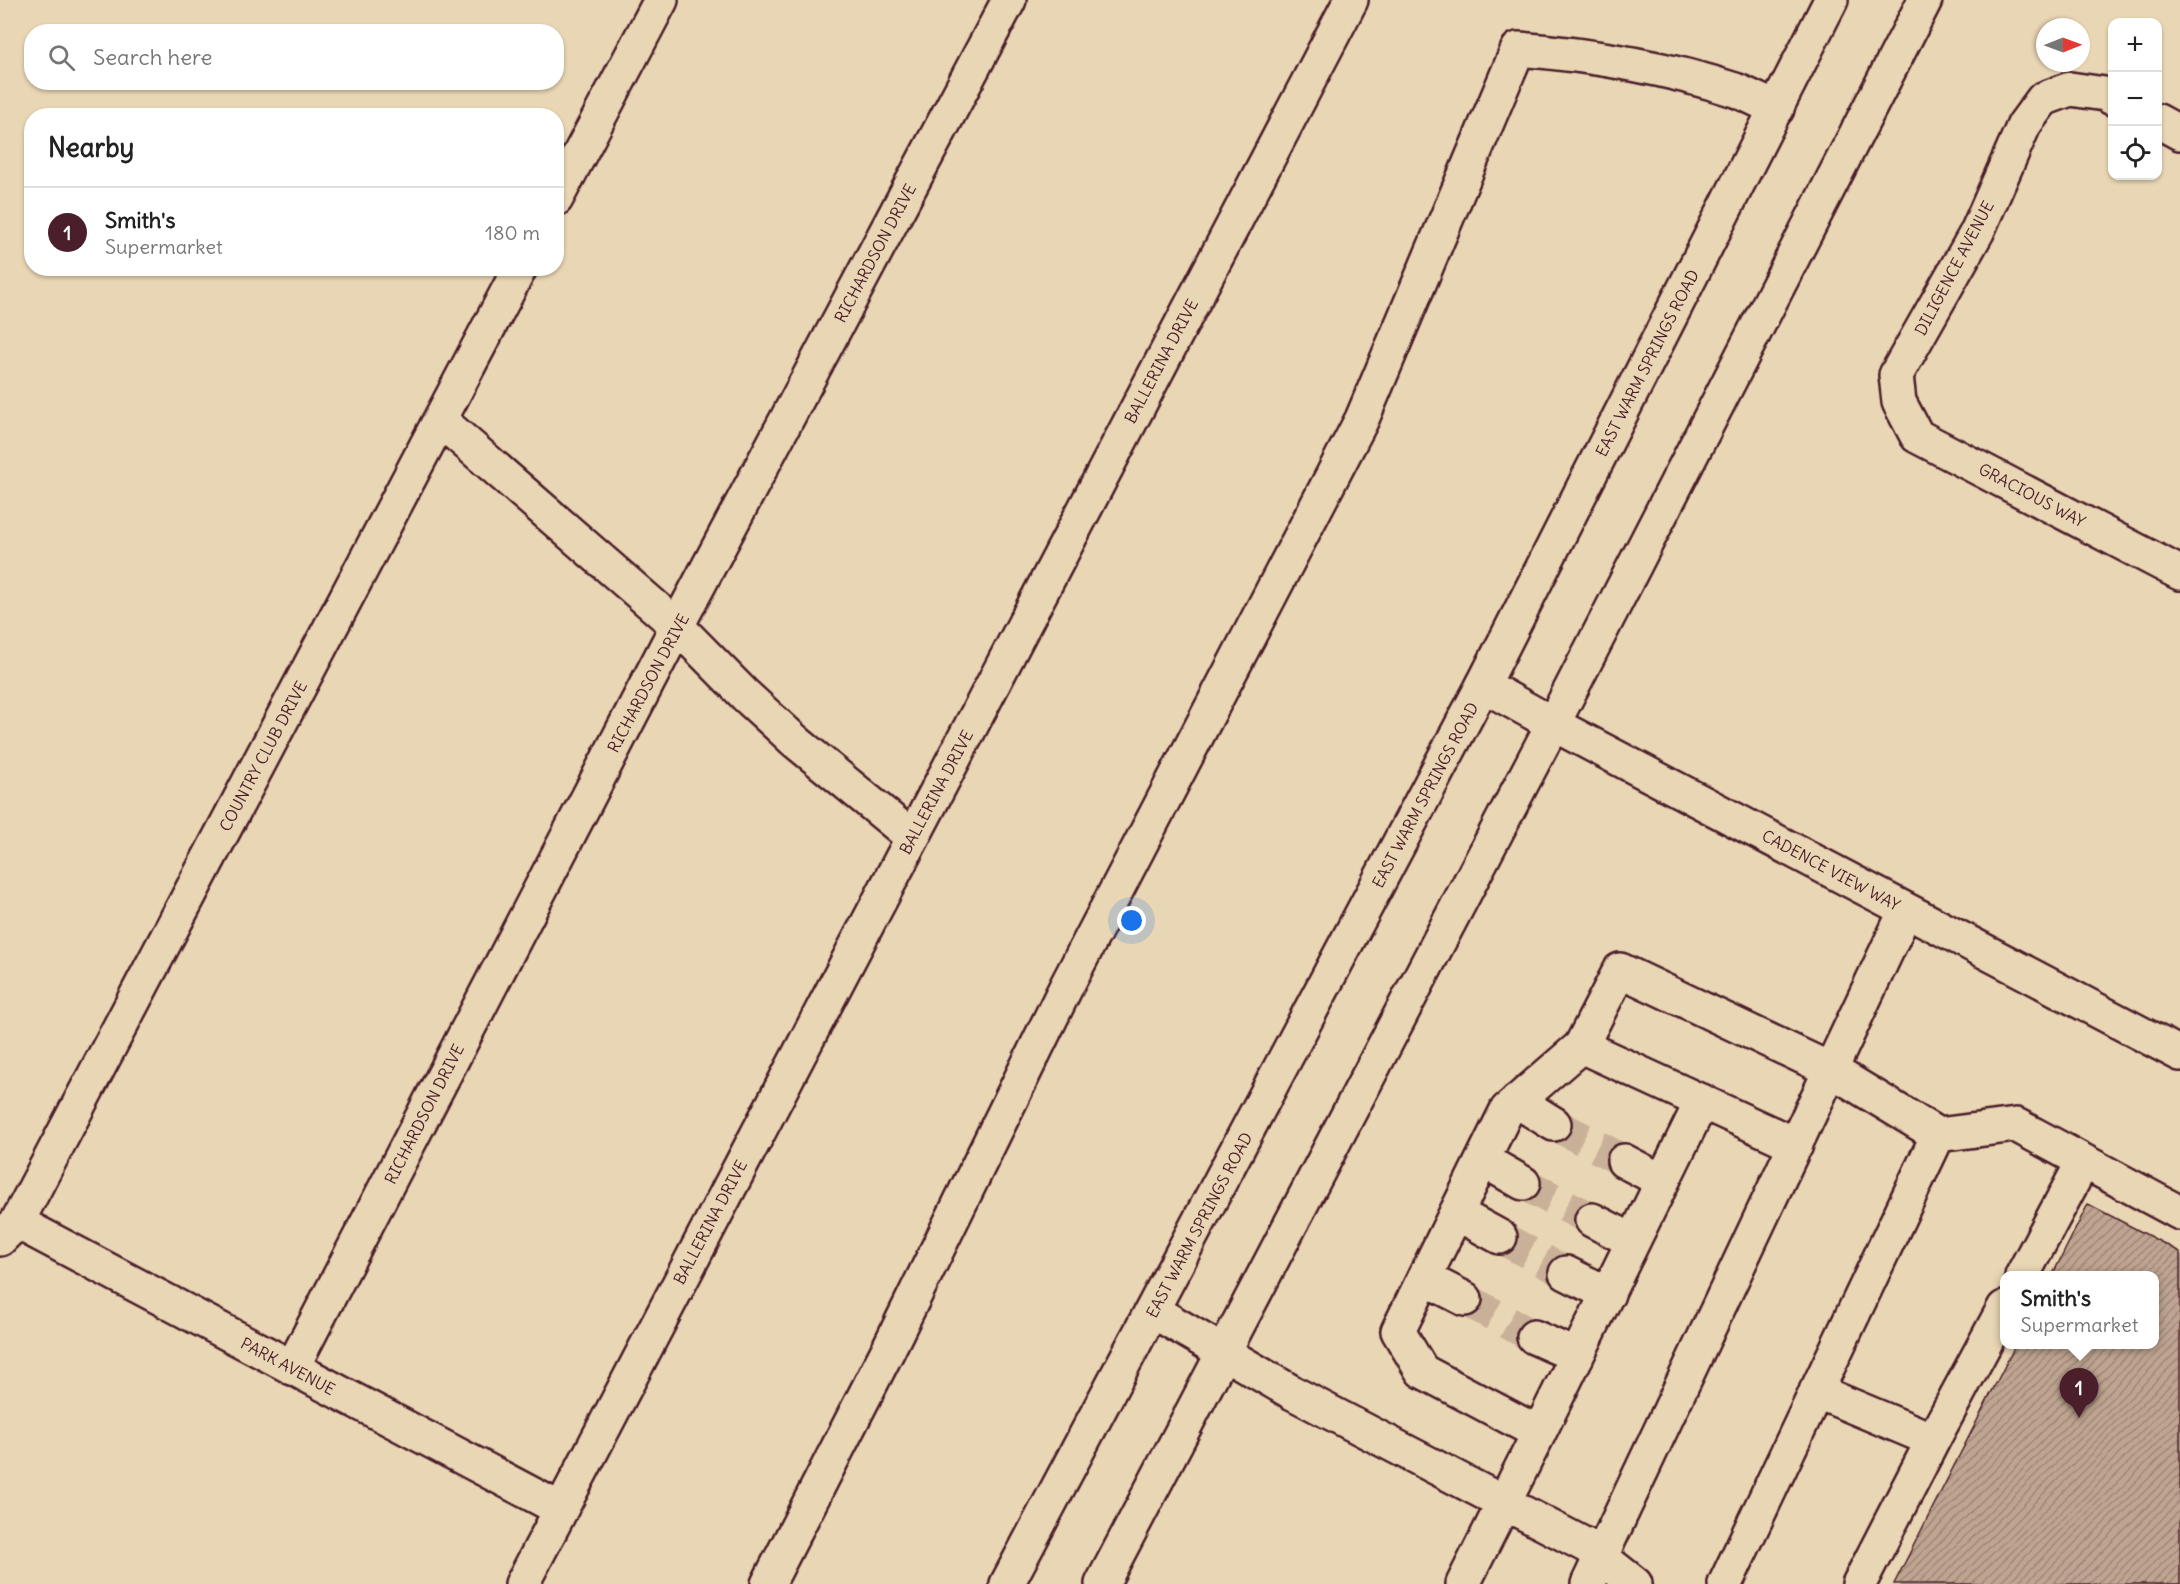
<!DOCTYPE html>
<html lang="en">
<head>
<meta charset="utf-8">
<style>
	body { margin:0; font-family:Delius,sans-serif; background:#f2f2f2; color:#222 }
	.controls { position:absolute; right:18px; top:18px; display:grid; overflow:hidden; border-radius:12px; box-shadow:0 2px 4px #0004 }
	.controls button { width:54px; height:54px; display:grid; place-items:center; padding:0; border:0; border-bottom:2px solid #e0e0e0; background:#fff; color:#222; font:30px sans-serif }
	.compass { position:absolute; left:2036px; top:18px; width:54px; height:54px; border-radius:50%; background:#fff; box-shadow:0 2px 4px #0004; rotate:89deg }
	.you { position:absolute; left:1132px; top:921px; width:21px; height:21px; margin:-15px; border:4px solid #fff; border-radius:50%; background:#1a73e8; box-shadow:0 0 0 9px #1a73e833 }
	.badge { display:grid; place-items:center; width:39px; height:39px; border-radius:50%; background:#4a1f2b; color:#fff; font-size:20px; font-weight:700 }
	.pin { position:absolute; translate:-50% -50px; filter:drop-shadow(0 2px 3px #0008) }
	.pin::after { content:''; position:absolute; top:32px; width:21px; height:18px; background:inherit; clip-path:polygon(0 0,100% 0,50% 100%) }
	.popup { position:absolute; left:2000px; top:1271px; width:159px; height:78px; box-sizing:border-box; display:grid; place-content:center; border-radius:12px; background:#fff; filter:drop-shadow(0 2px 4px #0005); font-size:20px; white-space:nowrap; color:#767676 }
	.popup b { font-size:22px; color:#222 }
	.popup::after { content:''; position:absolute; left:50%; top:100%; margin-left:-12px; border:12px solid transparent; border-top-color:#fff }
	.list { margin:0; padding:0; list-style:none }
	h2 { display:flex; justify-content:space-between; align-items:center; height:78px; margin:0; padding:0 24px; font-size:26px }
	h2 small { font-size:20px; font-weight:400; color:#767676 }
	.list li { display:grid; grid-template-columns:39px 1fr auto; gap:18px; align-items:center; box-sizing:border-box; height:90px; padding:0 24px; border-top:2px solid #e0e0e0 }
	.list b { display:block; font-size:22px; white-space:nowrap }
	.list p { margin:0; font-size:20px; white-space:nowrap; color:#767676 }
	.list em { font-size:20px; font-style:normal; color:#767676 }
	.icon { flex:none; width:33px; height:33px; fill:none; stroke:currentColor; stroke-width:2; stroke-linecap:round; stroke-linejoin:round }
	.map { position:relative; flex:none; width:2180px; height:1584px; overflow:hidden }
	.search { position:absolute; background:#fff; box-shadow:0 2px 4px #0004; left:24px; top:24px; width:540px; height:66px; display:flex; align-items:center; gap:15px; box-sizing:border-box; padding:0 21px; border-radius:24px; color:#767676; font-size:22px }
	.panel { position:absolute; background:#fff; box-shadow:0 2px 4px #0004; left:24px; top:108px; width:540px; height:168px; border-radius:24px }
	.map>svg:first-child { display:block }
	.building { fill:url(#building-hatch); stroke:#4a1f2b; stroke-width:1.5; filter:url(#shadow) }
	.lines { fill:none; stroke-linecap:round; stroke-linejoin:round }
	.minor-tunnel { stroke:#c9b199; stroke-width:33; stroke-dasharray:33 16; stroke-linecap:butt }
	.minor-casing { stroke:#4a1f2b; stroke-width:38 }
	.major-casing { stroke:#4a1f2b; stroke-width:38 }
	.minor { stroke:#e9d6b4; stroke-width:33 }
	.major { stroke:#e9d6b4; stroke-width:33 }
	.labels { text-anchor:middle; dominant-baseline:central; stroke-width:4.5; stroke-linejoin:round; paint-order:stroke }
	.street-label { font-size:16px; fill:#4a1f2b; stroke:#e9d6b4 }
</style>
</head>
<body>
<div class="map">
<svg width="2180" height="1584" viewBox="0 0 2180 1584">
	<defs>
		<pattern id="building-hatch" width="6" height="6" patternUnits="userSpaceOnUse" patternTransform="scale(1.5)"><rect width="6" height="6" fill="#bfa591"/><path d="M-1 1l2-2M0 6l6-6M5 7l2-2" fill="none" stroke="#9d8677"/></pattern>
		<filter id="shadow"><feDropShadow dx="5.5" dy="5.5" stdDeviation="0" flood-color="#0004"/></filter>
	</defs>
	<rect width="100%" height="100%" fill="#e9d6b4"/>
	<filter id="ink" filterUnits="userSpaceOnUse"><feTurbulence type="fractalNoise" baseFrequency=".0167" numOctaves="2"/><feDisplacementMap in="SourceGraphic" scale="12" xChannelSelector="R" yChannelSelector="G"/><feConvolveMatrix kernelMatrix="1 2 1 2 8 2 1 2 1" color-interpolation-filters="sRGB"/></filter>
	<g filter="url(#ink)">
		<path class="building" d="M 2088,1204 L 2180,1252 L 2180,1584 L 1894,1584 L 2016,1344 L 2154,1344 L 2154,1276 L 2052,1276 Z"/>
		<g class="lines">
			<path class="minor-tunnel" d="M 1554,1124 L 1624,1161
				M 1523,1183 L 1592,1220
				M 1500,1237 L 1566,1273
				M 1465,1299 L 1534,1337"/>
			<defs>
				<path id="minor" d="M 2112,98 L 2105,94 L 2070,89 L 2043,99 L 2024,125 L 1977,232 L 1896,375 L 1899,402 L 1917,436 L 2180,573
					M 2158,121 L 2180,133
					M 556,199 L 661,0
					M 440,420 L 677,626 L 745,695 L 795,741 L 912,837
					M 1483,685 L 1553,724 L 2180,1054
					M 1581,1046 L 1507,1110 L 1398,1331 L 1422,1371 L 1539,1433 L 1702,1101
					M 1517,1101 L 1554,1124
					M 1796,1145 L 1581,1046 L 1620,970 L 1831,1070 L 1938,1135 L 2016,1125 L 2180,1213
					M 1483,1160 L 1523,1183
					M 1624,1161 L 1662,1181
					M 1456,1213 L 1500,1237
					M 1592,1220 L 1633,1241
					M 17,1222 L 560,1509
					M 0,1239 L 17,1222 L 520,268
					M 1566,1273 L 1608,1294
					M 2022,1276 L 2083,1162
					M 1424,1278 L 1465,1299
					M 1534,1337 L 1577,1356
					M 1223,1352 L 1293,1393 L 1587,1546 L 1635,1584
					M 292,1368 L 677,626 L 1009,0
					M 1816,1391 L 1933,1440 L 2004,1308
					M 522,1584 L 1351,0
					M 768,1584 L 887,1352 L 1066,987 L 1362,419 L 1518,49 C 1591,55 1665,67 1735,90 C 1749,95 1763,103 1777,109
					M 1463,1584 L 1539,1433
					M 1588,1584 L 1906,910
					M 1725,1584 L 1938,1135
					M 1859,1584 L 1933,1440"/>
				<path id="major" d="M 1153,1311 L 1223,1352
					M 1007,1584 L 1483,685 L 1831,0
					M 1102,1584 L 1553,724 L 1925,0"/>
			</defs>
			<use href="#minor" class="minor-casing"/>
			<use href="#major" class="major-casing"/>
			<use href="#minor" class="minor"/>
			<use href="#major" class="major"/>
		</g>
	</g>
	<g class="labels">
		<g class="street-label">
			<text transform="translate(875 253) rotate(-62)">RICHARDSON DRIVE</text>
			<text transform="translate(1954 268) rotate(-62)">DILIGENCE AVENUE</text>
			<text transform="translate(1161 361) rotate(-62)">BALLERINA DRIVE</text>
			<text transform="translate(1647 363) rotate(-63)">EAST WARM SPRINGS ROAD</text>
			<text transform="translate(2032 495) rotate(28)">GRACIOUS WAY</text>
			<text transform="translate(648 683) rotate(-62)">RICHARDSON DRIVE</text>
			<text transform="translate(263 756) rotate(-62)">COUNTRY CLUB DRIVE</text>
			<text transform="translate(936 792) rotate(-62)">BALLERINA DRIVE</text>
			<text transform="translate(1425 795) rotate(-62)">EAST WARM SPRINGS ROAD</text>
			<text transform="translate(1831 870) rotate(28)">CADENCE VIEW WAY</text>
			<text transform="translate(424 1114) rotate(-63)">RICHARDSON DRIVE</text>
			<text transform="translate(710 1222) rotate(-62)">BALLERINA DRIVE</text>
			<text transform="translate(1199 1225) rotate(-62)">EAST WARM SPRINGS ROAD</text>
			<text transform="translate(288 1366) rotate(28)">PARK AVENUE</text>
		</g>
	</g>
</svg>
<div class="controls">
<button>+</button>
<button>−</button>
<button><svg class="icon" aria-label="locate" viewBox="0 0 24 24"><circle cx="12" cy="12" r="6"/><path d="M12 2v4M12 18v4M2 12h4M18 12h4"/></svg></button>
</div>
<svg class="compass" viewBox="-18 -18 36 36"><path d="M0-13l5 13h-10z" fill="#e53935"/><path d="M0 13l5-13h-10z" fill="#767676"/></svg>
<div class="you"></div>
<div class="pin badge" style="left:2079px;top:1418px">1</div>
<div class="popup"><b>Smith's</b>Supermarket</div>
<div class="search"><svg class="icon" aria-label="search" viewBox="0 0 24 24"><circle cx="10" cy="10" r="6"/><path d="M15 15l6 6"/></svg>Search here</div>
<section class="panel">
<h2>Nearby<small></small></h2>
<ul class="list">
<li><span class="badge">1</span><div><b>Smith's</b><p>Supermarket</p></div><em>180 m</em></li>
</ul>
</section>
</div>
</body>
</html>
